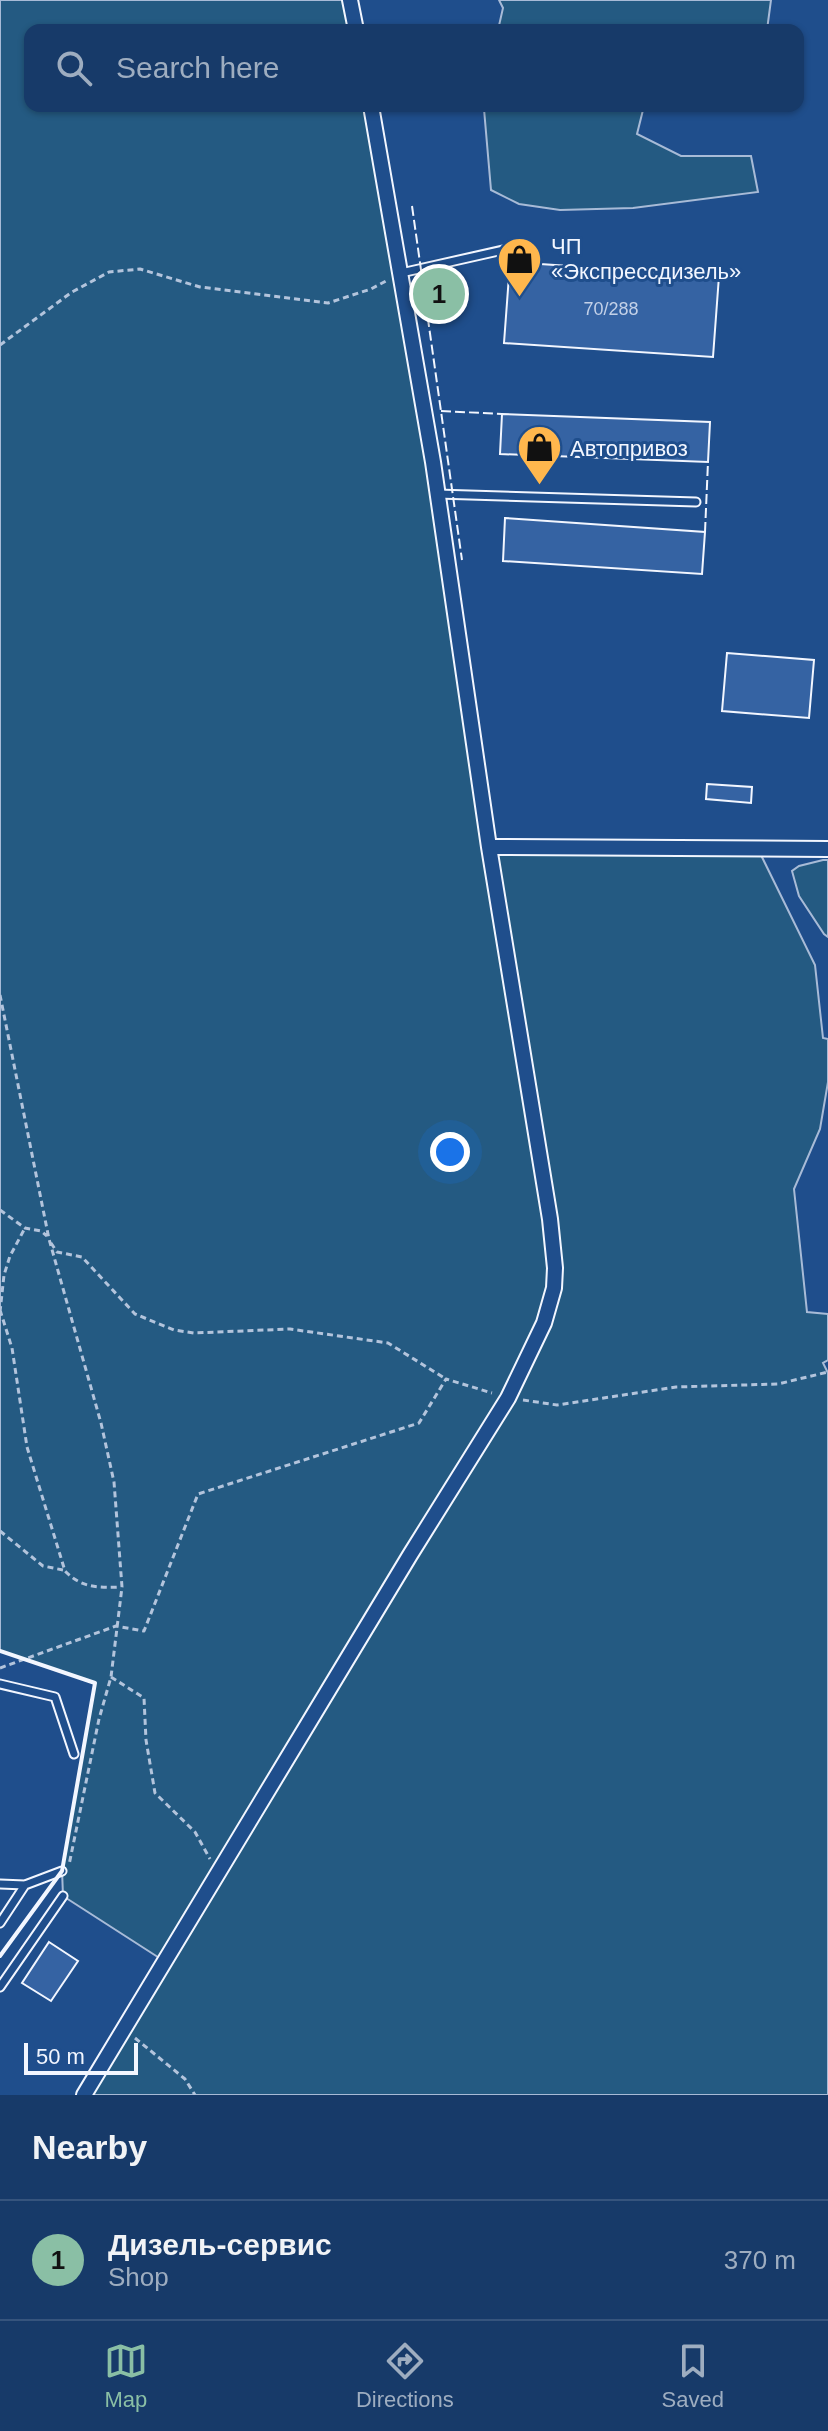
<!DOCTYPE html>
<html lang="en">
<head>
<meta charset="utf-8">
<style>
	body { margin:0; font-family:Helvetica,sans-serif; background:#244571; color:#f1f3f6 }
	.scale { position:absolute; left:24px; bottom:20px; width:114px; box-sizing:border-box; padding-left:8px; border:4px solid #f2f6ff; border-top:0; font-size:22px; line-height:28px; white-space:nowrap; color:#f2f6ff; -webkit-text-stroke:6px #1f4e8c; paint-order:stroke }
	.you { position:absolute; left:450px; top:1152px; width:28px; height:28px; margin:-20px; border:6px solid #fff; border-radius:50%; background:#1a73e8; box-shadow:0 0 0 12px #1a73e833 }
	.badge { display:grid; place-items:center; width:52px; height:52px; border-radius:50%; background:#8abfa5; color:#111; font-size:26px; font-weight:700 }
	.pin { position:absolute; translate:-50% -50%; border:4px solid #fff; box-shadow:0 2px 8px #0006 }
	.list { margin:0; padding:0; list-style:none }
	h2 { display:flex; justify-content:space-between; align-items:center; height:104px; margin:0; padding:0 32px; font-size:34px }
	h2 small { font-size:26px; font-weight:400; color:#9eadc0 }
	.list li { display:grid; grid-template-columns:52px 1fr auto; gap:24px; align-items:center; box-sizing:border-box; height:120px; padding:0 32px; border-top:2px solid #36547d }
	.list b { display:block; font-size:30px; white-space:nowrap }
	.list p { margin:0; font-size:26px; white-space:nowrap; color:#9eadc0 }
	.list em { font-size:26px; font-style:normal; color:#9eadc0 }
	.icon { flex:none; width:44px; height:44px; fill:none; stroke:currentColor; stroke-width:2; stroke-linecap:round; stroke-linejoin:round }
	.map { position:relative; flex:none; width:828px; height:2095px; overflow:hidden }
	.search { position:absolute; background:#173a69; box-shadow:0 2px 6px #0004; left:24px; right:24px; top:24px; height:88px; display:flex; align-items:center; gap:20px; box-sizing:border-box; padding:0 28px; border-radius:16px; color:#9eadc0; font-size:30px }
	.sheet { height:224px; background:#173a69 }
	nav { display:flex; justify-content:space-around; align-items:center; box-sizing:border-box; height:112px; border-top:2px solid #36547d; background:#173a69; font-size:22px; color:#9eadc0 }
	nav a { display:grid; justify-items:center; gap:4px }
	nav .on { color:#8abfa5 }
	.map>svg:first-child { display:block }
	.green { fill:#245a82; stroke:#a8bbd7; stroke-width:2 }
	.building { fill:#3563a3; stroke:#f2f6ff; stroke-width:2 }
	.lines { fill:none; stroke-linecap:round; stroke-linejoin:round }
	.lane-casing { stroke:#f2f6ff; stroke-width:11 }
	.street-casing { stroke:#f2f6ff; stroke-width:18 }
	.path { stroke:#b3c4dc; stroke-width:3; stroke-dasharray:6 4; stroke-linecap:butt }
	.lane { stroke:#1f4e8c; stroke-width:7 }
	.street { stroke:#1f4e8c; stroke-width:14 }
	.fence { stroke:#f2f6ff; stroke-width:2; stroke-dasharray:10 4; stroke-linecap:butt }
	.wall { stroke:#f2f6ff; stroke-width:4 }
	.labels { text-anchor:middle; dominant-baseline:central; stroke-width:6; stroke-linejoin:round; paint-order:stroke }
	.number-label { font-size:18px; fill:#c3d1e8 }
	.poi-label { font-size:22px; fill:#f2f6ff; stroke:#1f4e8c; text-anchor:start }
</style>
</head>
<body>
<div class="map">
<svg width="828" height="2095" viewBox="0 0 828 2095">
	<rect width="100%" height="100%" fill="#1f4e8c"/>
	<path class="green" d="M 0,0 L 350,0 L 356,30 L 30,30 L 30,106 L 371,106 L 489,846 L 758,849 L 815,965 L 823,1038 L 828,1039 L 828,1082 L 820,1129 L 794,1189 L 807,1312 L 828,1314 L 828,1360 L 823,1363 L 828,1373 L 828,2095 L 84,2095 L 164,1961 L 63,1896 L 62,1870 L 95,1683 L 0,1651 Z
		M 499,0 L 771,0 L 767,30 L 498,30 L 503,8 Z
		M 486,106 L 644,106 L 637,134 L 681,156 L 751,156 L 758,192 L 633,208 L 560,210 L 519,204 L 491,190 L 484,109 Z
		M 823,860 L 828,860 L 828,937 L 824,934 L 799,896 L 792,871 L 799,866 Z"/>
	<path class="building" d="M 510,262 L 719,276 L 713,357 L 504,343 Z
		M 502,414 L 710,422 L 708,462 L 500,454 Z
		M 505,518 L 705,532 L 702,574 L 503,561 Z
		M 727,653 L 814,660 L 809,718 L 722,711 Z
		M 707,784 L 752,787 L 751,803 L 706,799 Z
		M 49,1942 L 78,1961 L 51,2001 L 22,1983 Z"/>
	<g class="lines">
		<defs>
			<path id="lane" d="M 401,273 L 521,246
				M 437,494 L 696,502
				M 0,1684 L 55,1697 L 74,1754
				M 0,1884 L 25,1885 L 62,1871
				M 0,1923 L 25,1885
				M 0,1987 L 63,1896"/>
			<path id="street" d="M 350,0 L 356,30
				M 489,847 L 828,849
				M 84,2095 L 410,1555 L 508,1398 L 544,1323 L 554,1288 L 555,1268 L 550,1219 L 489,847 L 433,462 L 371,106"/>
		</defs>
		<use href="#lane" class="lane-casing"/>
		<use href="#street" class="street-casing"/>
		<path class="path" d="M 0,345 L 72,292 L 109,272 L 140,269 L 200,287 L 328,303 L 371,289 L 386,281
			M 0,995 L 49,1239 L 101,1423 L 114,1482 L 122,1587 L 111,1677 L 99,1719 L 69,1865
			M 0,1210 L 25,1228 L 41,1231 L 47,1236
			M 51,1243 L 57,1252 L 82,1257 L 135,1314 L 174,1330 L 194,1333 L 290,1329 L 388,1343 L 446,1379
			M 0,1310 L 12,1348 L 27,1447 L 65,1571 C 81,1588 99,1588 121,1587
			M 0,1312 L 4,1275 L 10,1256 L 25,1228
			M 523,1400 L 557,1405 L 676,1387 L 778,1384 L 828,1372
			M 0,1531 L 43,1566 L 63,1570
			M 0,1668 L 116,1626 L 144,1631 L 198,1494 L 419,1423 L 446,1379 L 492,1393
			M 111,1677 L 144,1698 L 146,1740 L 155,1793 L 195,1832 L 210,1859
			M 135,2038 L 185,2079 L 195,2095"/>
		<use href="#lane" class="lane"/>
		<use href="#street" class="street"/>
		<path class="fence" d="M 412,206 L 462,560
			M 441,411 L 502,414
			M 705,532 L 708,462"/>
		<path class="wall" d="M 0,1651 L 95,1683 L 62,1871 L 0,1956"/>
	</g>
	<defs>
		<symbol id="shop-pin" viewBox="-11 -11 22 30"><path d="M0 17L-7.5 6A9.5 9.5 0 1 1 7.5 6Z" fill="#ffb74d" stroke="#1f4e8c"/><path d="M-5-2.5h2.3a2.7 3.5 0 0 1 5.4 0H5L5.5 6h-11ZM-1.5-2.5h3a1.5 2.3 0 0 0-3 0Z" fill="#111"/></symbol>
	</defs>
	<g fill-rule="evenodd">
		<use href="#shop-pin" x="494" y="234" width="51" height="69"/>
		<use href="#shop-pin" x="514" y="422" width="51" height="69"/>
	</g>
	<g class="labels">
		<g class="number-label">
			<text x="611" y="309">70/288</text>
		</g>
		<g class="poi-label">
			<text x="551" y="246">ЧП<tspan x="551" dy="25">«Экспрессдизель»</tspan></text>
			<text x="570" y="448">Автопривоз</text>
		</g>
	</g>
</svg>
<div class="scale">50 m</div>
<div class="you"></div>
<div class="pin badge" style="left:439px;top:294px">1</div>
<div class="search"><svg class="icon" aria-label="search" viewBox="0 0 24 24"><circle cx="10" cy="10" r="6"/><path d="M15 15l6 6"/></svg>Search here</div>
</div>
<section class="sheet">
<h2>Nearby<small></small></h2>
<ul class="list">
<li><span class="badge">1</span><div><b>Дизель-сервис</b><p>Shop</p></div><em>370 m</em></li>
</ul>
</section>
<nav>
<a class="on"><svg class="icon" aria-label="map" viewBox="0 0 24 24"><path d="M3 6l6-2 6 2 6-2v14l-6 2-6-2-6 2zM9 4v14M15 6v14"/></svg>Map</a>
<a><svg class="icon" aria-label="directions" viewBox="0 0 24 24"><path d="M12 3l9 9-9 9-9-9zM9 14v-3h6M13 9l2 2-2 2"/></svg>Directions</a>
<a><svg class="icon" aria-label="saved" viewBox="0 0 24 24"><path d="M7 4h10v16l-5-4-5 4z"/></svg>Saved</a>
</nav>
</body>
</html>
